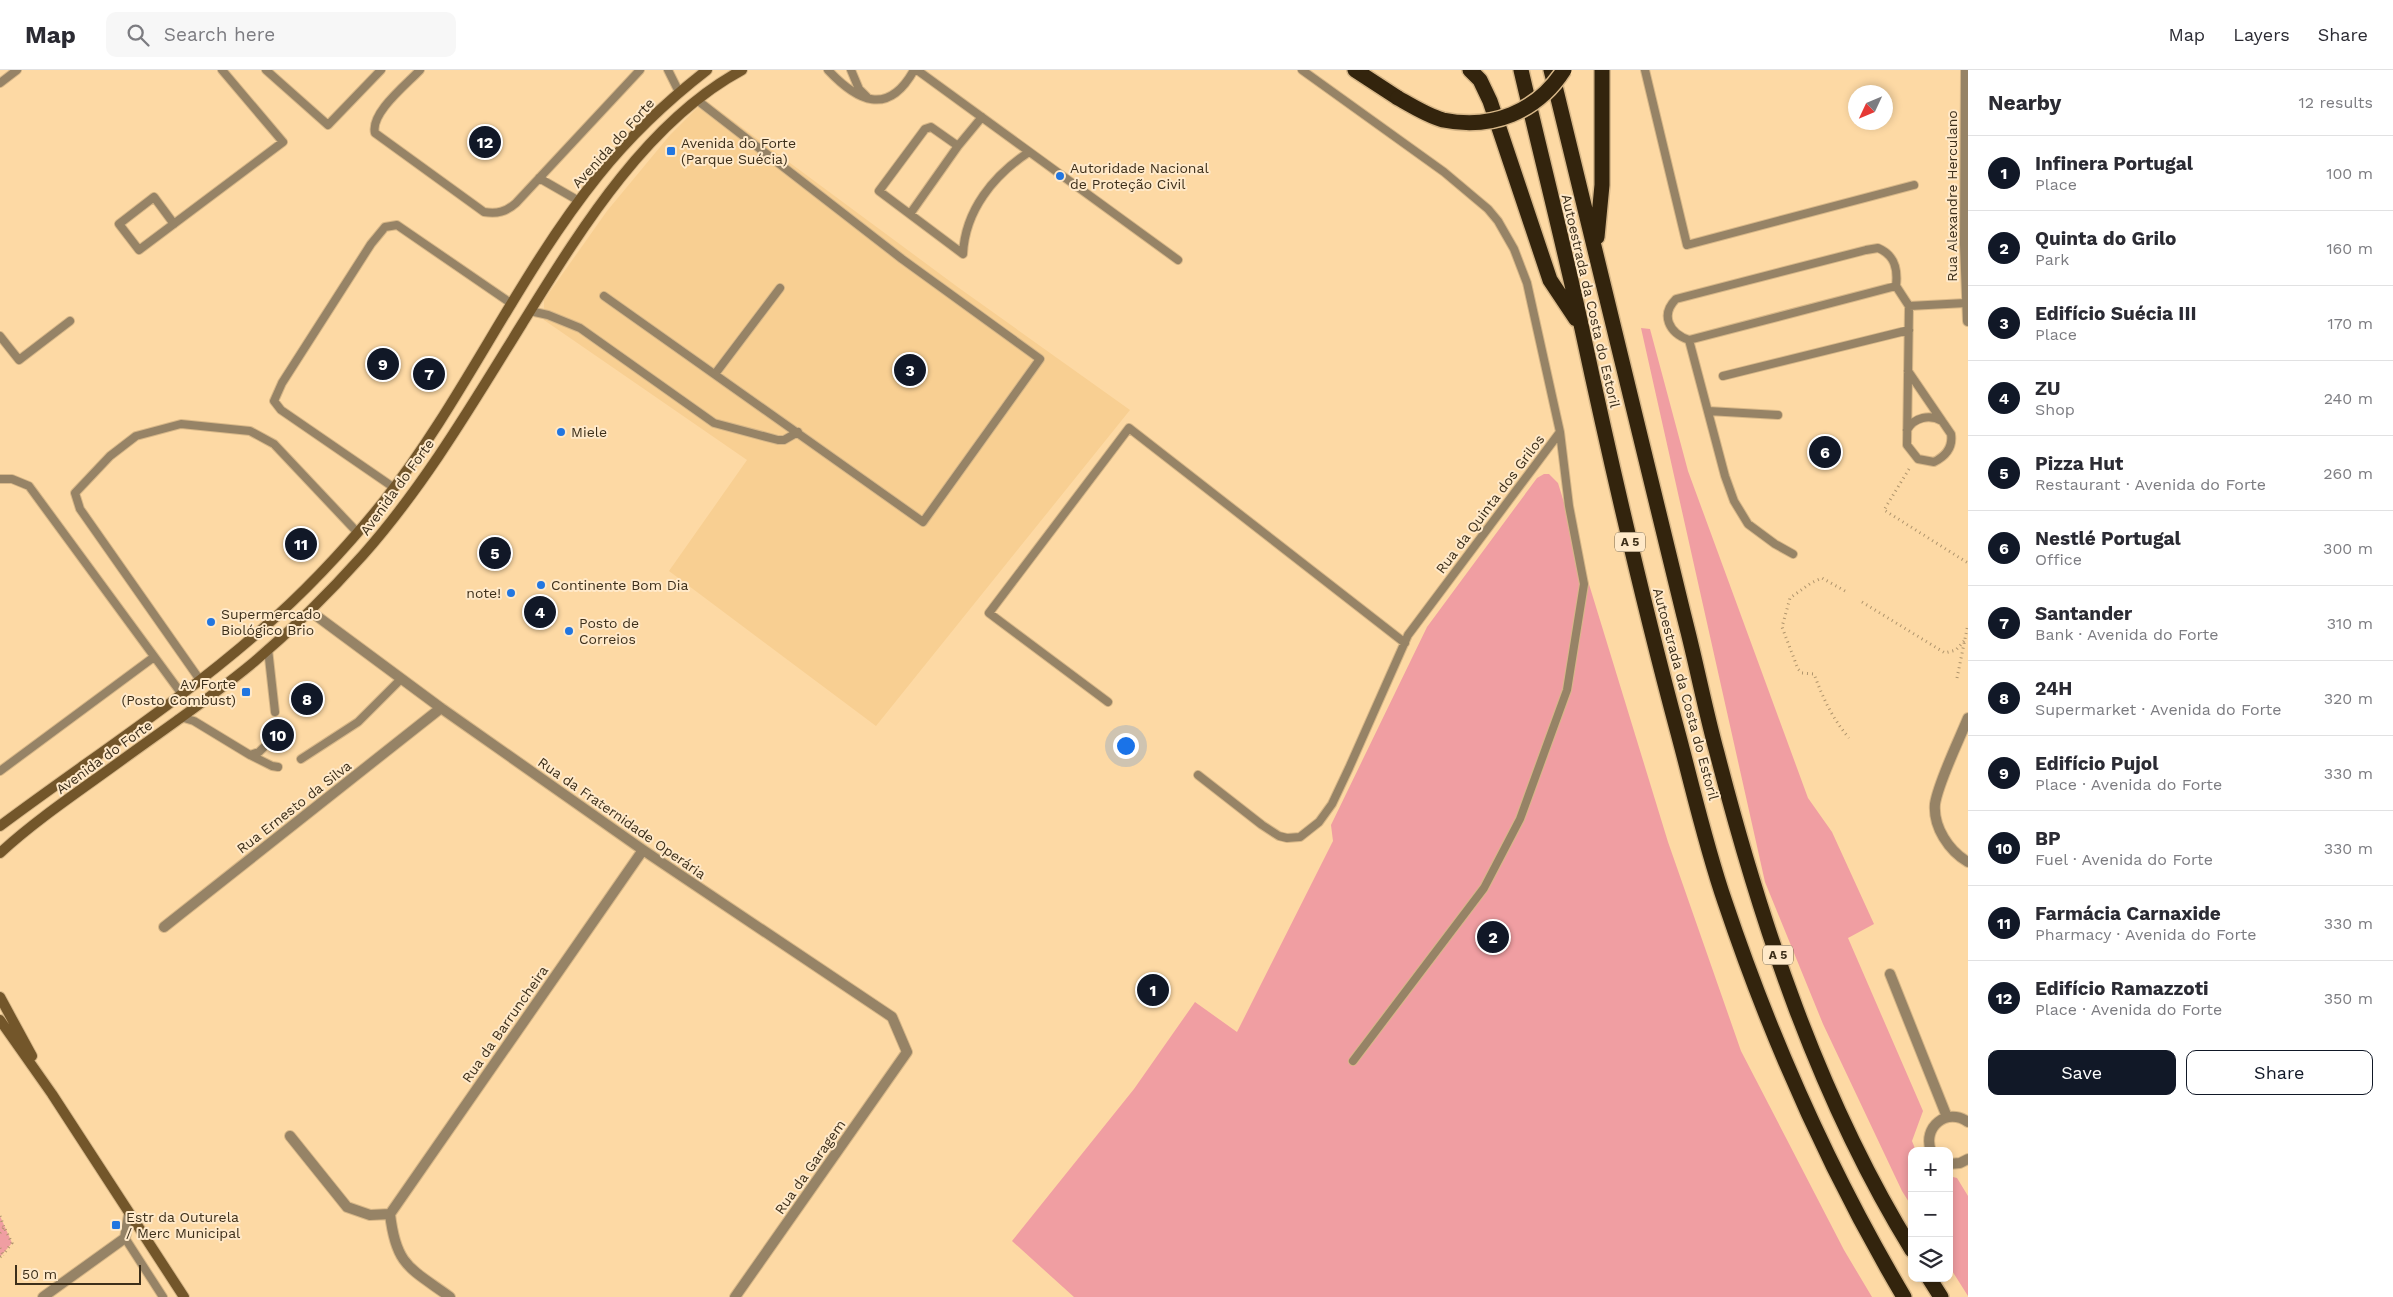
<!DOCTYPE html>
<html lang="en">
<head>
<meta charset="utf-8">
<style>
	body { margin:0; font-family:"Work Sans",sans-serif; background:#f7f7f7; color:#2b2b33 }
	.controls { position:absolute; right:15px; bottom:15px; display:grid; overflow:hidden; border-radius:10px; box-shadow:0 2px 8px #0003 }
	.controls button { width:45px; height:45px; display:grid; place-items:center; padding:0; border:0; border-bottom:1px solid #e1e1e2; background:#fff; color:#2b2b33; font:25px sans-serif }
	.compass { position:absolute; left:1848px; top:15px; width:45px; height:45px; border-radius:50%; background:#fff; box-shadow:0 2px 8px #0003; rotate:226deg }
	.scale { position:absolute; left:15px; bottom:12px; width:126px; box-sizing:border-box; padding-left:5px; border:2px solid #3d2f1a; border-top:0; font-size:14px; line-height:18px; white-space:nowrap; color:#3d2f1a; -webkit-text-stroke:4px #ffe9c9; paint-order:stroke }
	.you { position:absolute; left:1125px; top:675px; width:18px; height:18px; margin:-12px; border:4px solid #fff; border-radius:50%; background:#1a73e8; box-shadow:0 0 0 8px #1a73e833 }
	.badge { display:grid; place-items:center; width:32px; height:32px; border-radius:50%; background:#111827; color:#fff; font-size:16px; font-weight:700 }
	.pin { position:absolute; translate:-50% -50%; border:2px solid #fff; box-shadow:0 1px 5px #0006 }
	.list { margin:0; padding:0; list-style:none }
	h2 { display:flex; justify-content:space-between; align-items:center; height:65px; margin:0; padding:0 20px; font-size:21px }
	h2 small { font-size:16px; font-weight:400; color:#7c7c81 }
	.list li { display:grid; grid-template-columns:32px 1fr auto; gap:15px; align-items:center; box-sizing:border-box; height:75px; padding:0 20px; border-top:1px solid #e1e1e2 }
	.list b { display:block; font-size:19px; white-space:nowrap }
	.list p { margin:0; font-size:16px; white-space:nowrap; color:#7c7c81 }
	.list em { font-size:16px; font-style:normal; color:#7c7c81 }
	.actions { display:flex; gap:10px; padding:15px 20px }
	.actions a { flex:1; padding:11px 0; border:1px solid #111827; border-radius:10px; text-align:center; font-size:18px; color:#111827 }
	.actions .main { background:#111827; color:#fff }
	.icon { flex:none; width:28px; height:28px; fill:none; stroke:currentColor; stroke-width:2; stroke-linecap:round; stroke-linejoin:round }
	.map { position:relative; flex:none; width:1968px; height:1227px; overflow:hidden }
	header { display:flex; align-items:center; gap:30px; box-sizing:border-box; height:70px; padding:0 25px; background:#fff; border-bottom:1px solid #e1e1e2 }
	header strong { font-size:24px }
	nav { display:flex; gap:28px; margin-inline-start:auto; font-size:18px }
	.search { width:350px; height:45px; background:#f7f7f7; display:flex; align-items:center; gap:12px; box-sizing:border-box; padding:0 18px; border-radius:10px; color:#7c7c81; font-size:19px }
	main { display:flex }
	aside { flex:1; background:#fff }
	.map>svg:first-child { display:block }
	.built { fill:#f8cf92 }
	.green { fill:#f09ea2 }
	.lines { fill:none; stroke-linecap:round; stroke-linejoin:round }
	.lane-casing { stroke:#d7b788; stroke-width:10 }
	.street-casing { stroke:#d7b788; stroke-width:12 }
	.secondary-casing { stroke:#d7b788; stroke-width:12 }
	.highway-casing { stroke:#d7b788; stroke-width:18 }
	.path { stroke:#af946c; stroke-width:3; stroke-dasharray:1 4; stroke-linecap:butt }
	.lane { stroke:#968366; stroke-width:8 }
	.street { stroke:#968366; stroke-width:10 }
	.secondary { stroke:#73562a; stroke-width:10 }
	.highway { stroke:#33240d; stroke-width:15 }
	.highway-bridge-casing { stroke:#d7b788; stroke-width:18; stroke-linecap:butt }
	.highway-bridge { stroke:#33240d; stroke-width:15 }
	.poi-dot { fill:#2276e0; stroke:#ffe9c9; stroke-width:2 }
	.labels { text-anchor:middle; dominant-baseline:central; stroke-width:4; stroke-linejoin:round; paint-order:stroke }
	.shield { fill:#ffe9c9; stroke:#77674e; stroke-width:1 }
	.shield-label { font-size:12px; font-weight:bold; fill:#3d2f1a }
	.street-label { font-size:14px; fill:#3d2f1a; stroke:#ffe9c9 }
	.poi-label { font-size:14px; fill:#3d2f1a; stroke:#ffe9c9; text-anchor:start }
</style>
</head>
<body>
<header>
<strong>Map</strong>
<div class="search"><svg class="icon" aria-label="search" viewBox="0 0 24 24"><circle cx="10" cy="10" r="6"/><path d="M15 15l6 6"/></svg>Search here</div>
<nav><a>Map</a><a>Layers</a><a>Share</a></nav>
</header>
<main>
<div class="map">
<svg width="1968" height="1227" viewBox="0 0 1968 1227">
	<rect width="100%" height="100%" fill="#fdd9a4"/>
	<path class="built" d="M 705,30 L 959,218 L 1130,340 L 876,656 L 669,501 L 747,390 L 544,250 L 544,230 L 607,141 L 670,65 Z"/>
	<path class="green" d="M 1641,258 L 1650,259 L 1688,401 L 1808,728 L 1832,762 L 1874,854 L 1848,868 L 1923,1041 L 1912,1071 L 1916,1081 L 1912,1081 L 1912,1137 L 1902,1121 L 1823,954 L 1765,812 Z
		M 1544,404 L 1549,404 L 1558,413 L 1668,772 L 1741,981 L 1844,1180 L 1872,1227 L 1074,1227 L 1012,1171 L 1134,1019 L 1195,932 L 1237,962 L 1333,771 L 1331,755 L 1427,557 L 1537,408 Z
		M 1949,1106 L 1957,1108 L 1968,1126 L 1968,1226 L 1949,1196 Z
		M 0,1146 L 12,1173 L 0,1187 Z"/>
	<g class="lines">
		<defs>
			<path id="lane" d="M 266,0 L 328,55 L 381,0
				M 420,0 C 407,14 370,43 375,63 L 484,142 C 497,144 506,142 516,133 L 640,0
				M 668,0 L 679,22
				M 828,0 C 857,31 888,47 914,0
				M 851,0 L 859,19 L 867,27
				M 917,0 L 1178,190
				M 1645,0 L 1687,175 L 1914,115
				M 0,13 L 17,0
				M 982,47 L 958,76 L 931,57 L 925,59 L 879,121 L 963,184 C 965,140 994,105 1029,82
				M 539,108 L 579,131
				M 910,144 L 958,76
				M 174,154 L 154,127 L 119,154 L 139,180 L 283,72 L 222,0
				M 604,226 L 923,452 L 1040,289 L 902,189 L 697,30
				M 530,241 L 548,245 L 580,258 L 714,353 L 778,370 L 784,370 L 798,362
				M 0,266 L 19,290 L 70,251
				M 1689,270 C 1669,263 1660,245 1676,229 L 1866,180 L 1878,178 C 1895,185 1898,199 1896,216
				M 1908,301 L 1951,364 C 1953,377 1946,386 1934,392 L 1918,389 L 1907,375 L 1909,236 L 1966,233
				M 715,304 L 780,218
				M 1723,306 L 1909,260
				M 1708,341 L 1778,345
				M 1907,360 C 1914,347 1930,344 1942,351
				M 0,409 L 12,409 L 29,416 L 181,623
				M 393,417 L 281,340 L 274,331 L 282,313 L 371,174 L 385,157 L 397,155 L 512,234
				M 1793,484 L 1775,474 L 1748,454 L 1734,431 L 1725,406 L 1689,270 L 1896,216 L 1909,236
				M 268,579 L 275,642
				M 200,610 L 80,439 L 75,423 L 110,386 L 136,366 L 181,354 L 250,361 L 274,374 L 357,462
				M 1108,632 L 989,543 L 1129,358 L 1405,573
				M 178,649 L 184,648 L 194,651 L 250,685 L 259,682 L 263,678
				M 250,685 L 272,696 L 278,697
				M 301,689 L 358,652 L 401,609
				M 0,701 L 154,587
				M 1198,705 L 1262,755 L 1279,766 L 1287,768 L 1300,767 L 1319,752 L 1332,734 L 1349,698 L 1408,565 L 1560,362 L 1527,213 L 1514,179 L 1498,151 L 1488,139 L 1444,102 L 1302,0
				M 1353,991 L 1484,818 L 1520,749 L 1567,620 L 1584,514 L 1569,436 L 1560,362
				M 125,1168 L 163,1227"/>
			<path id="street" d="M 1966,0 L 1965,174 L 1968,251
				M 310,541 L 441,638 L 643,780 L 892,947 L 907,982 L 735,1227
				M 1968,648 C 1959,670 1938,713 1935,734 C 1933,757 1949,781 1968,792
				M 164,857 L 441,638
				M 1890,904 L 1947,1047
				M 290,1066 L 347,1137 L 370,1145 L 390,1144
				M 1931,1081 C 1922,1057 1947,1037 1968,1052
				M 1949,1094 L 1960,1093 L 1968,1089
				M 390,1144 L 643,780
				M 390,1144 C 396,1196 410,1198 450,1227
				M 43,1227 L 125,1168 L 129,1145"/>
			<path id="secondary" d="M 0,756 C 87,691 179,632 261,560 C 306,521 347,477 384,431 C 464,329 517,207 598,106 C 630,66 667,31 707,0
				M 0,783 C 37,749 81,720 122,690 C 166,658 212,627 254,592 C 293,559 329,523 363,485 C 425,415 473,333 522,254 C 578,164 645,52 742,0
				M 0,927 L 32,986
				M 0,950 L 52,1024 L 184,1227"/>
			<path id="highway" d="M 1355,0 L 1398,28
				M 1470,0 L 1480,10 L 1490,31 L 1550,210 L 1576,249
				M 1521,0 C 1541,86 1563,172 1582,259 C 1611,394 1642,529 1678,663 C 1693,719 1706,777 1725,832 C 1771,969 1830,1102 1904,1227
				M 1551,0 C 1598,187 1641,375 1688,562 C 1698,602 1706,643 1717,683 C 1761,854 1819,1029 1912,1180
				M 1597,167 L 1602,115 L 1602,0
				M 1929,1208 L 1941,1227"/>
		</defs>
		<use href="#lane" class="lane-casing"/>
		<use href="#street" class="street-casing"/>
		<use href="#secondary" class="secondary-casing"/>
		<use href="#highway" class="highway-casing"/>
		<path class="path" d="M 1909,399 L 1884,440 L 1968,493
			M 1845,521 L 1822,508 L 1811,513 L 1790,528 L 1782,557 L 1798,599 L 1802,603 L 1814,604 C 1823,628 1832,648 1849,668
			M 1862,532 L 1945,583 L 1956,580 L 1964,571
			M 1957,608 L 1968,554
			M 0,1146 L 4,1157
			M 0,1163 L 4,1157 L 12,1173 L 3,1185
			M 0,1178 L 3,1185 L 0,1187"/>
		<use href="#lane" class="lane"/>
		<use href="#street" class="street"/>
		<use href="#secondary" class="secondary"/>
		<use href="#highway" class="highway"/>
		<defs>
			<path id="highway-bridge" d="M 1398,28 C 1412,36 1428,46 1443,50 C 1492,60 1537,42 1564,0"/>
		</defs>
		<use href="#highway-bridge" class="highway-bridge-casing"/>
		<use href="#highway-bridge" class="highway-bridge"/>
	</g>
	<g class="poi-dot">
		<rect x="666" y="76" width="10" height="10" rx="2.5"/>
		<circle cx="1060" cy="106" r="5"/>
		<circle cx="561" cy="362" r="5"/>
		<circle cx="541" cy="515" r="5"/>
		<circle cx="511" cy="523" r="5"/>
		<circle cx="211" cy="552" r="5"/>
		<circle cx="569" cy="561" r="5"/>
		<rect x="241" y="617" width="10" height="10" rx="2.5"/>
		<rect x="111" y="1150" width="10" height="10" rx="2.5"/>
	</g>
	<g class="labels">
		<g class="shield">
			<rect x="1615" y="462.5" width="30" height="19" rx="4"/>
			<rect x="1763" y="875.5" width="30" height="19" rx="4"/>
		</g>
		<g class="shield-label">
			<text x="1630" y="472">A 5</text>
			<text x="1778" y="885">A 5</text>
		</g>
		<g class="street-label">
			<text transform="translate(613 73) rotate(-48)">Avenida do Forte</text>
			<text transform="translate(1952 126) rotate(-90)">Rua Alexandre Herculano</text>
			<text transform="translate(1591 231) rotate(77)">Autoestrada da Costa do Estoril</text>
			<text transform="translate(397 417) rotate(-54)">Avenida do Forte</text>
			<text transform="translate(1490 434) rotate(-53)">Rua da Quinta dos Grilos</text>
			<text transform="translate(1686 624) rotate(75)">Autoestrada da Costa do Estoril</text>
			<text transform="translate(104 687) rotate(-36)">Avenida do Forte</text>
			<text transform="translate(294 737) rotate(-38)">Rua Ernesto da Silva</text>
			<text transform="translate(622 748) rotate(35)">Rua da Fraternidade Operária</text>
			<text transform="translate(505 954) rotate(-55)">Rua da Barruncheira</text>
			<text transform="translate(810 1097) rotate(-55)">Rua da Garagem</text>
		</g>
		<g class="poi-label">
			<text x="681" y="73">Avenida do Forte<tspan x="681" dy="16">(Parque Suécia)</tspan></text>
			<text x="1070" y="98">Autoridade Nacional<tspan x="1070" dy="16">de Proteção Civil</tspan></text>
			<text x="571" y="362">Miele</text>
			<text x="551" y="515">Continente Bom Dia</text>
			<text x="501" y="523" text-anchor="end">note!</text>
			<text x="221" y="544">Supermercado<tspan x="221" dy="16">Biológico Brio</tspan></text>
			<text x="579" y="553">Posto de<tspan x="579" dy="16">Correios</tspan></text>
			<text x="236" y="614" text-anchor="end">Av Forte<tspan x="236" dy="16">(Posto Combust)</tspan></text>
			<text x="126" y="1147">Estr da Outurela<tspan x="126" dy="16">/ Merc Municipal</tspan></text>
		</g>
	</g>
</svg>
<div class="controls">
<button>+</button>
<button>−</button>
<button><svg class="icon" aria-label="layers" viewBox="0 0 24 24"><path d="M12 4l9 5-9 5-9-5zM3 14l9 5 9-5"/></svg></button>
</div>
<svg class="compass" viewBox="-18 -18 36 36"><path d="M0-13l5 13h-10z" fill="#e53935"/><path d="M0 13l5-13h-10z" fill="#7c7c81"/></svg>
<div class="scale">50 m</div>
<div class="you"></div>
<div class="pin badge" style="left:1153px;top:920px">1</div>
<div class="pin badge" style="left:1493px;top:867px">2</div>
<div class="pin badge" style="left:910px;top:300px">3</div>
<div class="pin badge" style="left:540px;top:542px">4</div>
<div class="pin badge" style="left:495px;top:483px">5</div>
<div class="pin badge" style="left:1825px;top:382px">6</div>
<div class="pin badge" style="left:429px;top:304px">7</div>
<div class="pin badge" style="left:307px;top:629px">8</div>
<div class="pin badge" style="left:383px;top:294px">9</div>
<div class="pin badge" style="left:278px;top:665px">10</div>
<div class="pin badge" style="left:301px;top:474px">11</div>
<div class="pin badge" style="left:485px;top:72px">12</div>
</div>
<aside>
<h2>Nearby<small>12 results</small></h2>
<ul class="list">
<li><span class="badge">1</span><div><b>Infinera Portugal</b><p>Place</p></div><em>100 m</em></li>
<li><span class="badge">2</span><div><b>Quinta do Grilo</b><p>Park</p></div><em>160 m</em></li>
<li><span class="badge">3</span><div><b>Edifício Suécia III</b><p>Place</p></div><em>170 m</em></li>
<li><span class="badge">4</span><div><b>ZU</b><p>Shop</p></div><em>240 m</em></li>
<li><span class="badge">5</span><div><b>Pizza Hut</b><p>Restaurant · Avenida do Forte</p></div><em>260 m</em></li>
<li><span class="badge">6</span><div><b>Nestlé Portugal</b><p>Office</p></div><em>300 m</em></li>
<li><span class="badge">7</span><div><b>Santander</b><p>Bank · Avenida do Forte</p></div><em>310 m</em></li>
<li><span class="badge">8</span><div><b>24H</b><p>Supermarket · Avenida do Forte</p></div><em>320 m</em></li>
<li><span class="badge">9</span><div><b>Edifício Pujol</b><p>Place · Avenida do Forte</p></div><em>330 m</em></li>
<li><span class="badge">10</span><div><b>BP</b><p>Fuel · Avenida do Forte</p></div><em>330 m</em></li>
<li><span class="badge">11</span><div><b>Farmácia Carnaxide</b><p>Pharmacy · Avenida do Forte</p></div><em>330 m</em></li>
<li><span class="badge">12</span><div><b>Edifício Ramazzoti</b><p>Place · Avenida do Forte</p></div><em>350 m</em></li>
</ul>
<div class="actions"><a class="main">Save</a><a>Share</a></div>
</aside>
</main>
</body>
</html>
